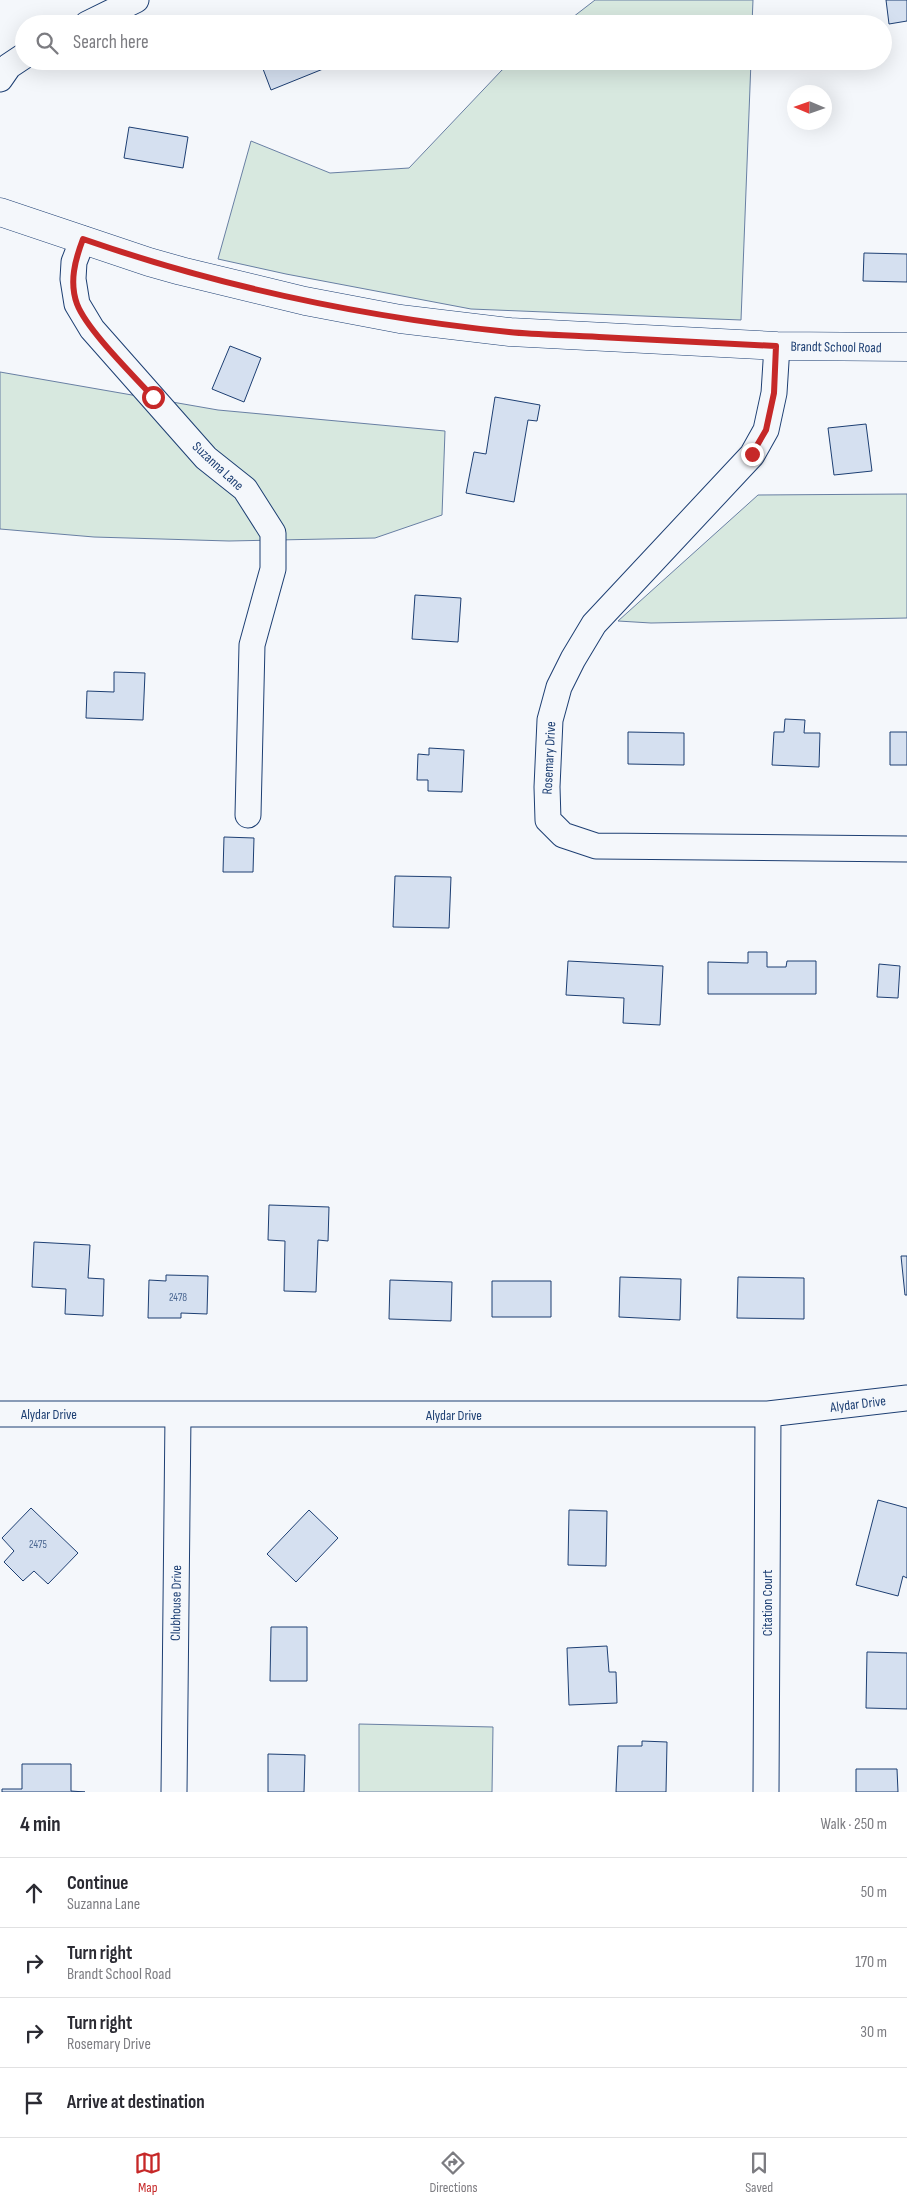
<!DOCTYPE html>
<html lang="en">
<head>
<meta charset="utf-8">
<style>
	body { margin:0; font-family:"Sofia Sans Condensed",sans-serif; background:#f7f7f7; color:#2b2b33 }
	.compass { position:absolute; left:787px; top:85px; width:45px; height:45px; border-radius:50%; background:#fff; box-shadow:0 5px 20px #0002; rotate:272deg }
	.stop { position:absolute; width:15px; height:15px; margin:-11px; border:4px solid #c62828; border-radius:50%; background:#fff }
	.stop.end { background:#c62828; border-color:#fff; box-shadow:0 1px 5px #0008 }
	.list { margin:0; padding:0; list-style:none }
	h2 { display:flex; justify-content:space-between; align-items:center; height:65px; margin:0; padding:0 20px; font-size:21px }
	h2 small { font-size:16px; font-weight:400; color:#7c7c81 }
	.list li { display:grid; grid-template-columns:32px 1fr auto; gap:15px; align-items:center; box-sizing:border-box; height:70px; padding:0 20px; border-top:1px solid #e1e1e2 }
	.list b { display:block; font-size:19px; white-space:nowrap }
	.list p { margin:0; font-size:16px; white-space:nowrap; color:#7c7c81 }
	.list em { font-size:16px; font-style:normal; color:#7c7c81 }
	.icon { flex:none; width:28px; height:28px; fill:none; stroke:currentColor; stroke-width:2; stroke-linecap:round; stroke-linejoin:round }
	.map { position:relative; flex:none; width:907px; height:1792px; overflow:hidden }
	.search { position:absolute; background:#fff; box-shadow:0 5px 20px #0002; left:15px; right:15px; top:15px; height:55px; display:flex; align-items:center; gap:12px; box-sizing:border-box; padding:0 18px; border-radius:28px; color:#7c7c81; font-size:19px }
	.sheet { height:345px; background:#fff }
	nav { display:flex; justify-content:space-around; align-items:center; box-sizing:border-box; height:70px; border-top:1px solid #e1e1e2; background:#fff; font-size:14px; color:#7c7c81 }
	nav a { display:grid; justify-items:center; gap:2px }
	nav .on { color:#c62828 }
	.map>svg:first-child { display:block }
	.green { fill:#d7e8df; stroke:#687fa3 }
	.building { fill:#d5e0f0; stroke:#1d3f73 }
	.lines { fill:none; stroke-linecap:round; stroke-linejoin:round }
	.minor-casing { stroke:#1d3f73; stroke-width:27 }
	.tertiary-casing { stroke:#1d3f73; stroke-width:29 }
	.minor { stroke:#f4f7fb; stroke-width:25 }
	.tertiary { stroke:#f4f7fb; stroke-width:28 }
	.route { stroke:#c62828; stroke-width:6 }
	.labels { text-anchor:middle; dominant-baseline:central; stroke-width:4; stroke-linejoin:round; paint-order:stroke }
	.number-label { font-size:11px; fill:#4b6792 }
	.street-label { font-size:14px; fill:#1d3f73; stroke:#f4f7fb }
</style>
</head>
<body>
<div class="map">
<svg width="907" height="1792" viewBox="0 0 907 1792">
	<rect width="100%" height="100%" fill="#f4f7fb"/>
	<path class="green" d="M 595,0 L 753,0 L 752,24 L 564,24 Z
		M 514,61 L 751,61 L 741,320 L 471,309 L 286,274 L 218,259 L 251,141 L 330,173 L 409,168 L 502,70 Z
		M 0,372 L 218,410 L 445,431 L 442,515 L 375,538 L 229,541 L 94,537 L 0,529 Z
		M 907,494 L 907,618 L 651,623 L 618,621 L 758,495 Z
		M 359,1724 L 493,1727 L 492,1792 L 359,1792 Z"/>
	<path class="building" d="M 886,0 L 907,0 L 907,21 L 889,24 Z
		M 260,61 L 325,61 L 328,67 L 271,90 Z
		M 129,127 L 188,137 L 183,168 L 124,158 Z
		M 864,253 L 907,254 L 907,282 L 863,281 Z
		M 230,346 L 261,358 L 244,402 L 212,389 Z
		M 495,397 L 540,405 L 537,421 L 528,420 L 514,502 L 466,493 L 474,452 L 486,454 Z
		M 866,424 L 872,471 L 834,475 L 828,428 Z
		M 415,595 L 461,598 L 458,642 L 412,639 Z
		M 114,672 L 145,673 L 143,720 L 86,718 L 87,691 L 114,692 Z
		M 785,719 L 805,720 L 804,733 L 820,733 L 819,767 L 772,765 L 774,732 L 784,732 Z
		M 628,732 L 684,733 L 684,765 L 628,764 Z
		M 890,732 L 907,732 L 907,765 L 890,765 Z
		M 429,748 L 464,750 L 462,792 L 428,791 L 428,780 L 417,780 L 418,754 L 429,755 Z
		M 224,837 L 254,838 L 253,872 L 223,872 Z
		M 395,876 L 451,877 L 449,928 L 393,927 Z
		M 748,952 L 767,952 L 767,967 L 786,967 L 787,961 L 816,961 L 816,994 L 708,994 L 708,962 L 748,963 Z
		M 568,961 L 663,966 L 660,1025 L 623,1023 L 624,998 L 566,995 Z
		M 879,964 L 900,966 L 898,998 L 877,997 Z
		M 269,1205 L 329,1207 L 328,1241 L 318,1240 L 316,1292 L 284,1291 L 285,1241 L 268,1240 Z
		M 34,1242 L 90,1245 L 88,1278 L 104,1279 L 103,1316 L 65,1314 L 66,1289 L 32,1287 Z
		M 901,1256 L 907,1256 L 907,1295 L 905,1295 Z
		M 166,1275 L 208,1276 L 207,1314 L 181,1313 L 181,1318 L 148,1318 L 149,1280 L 166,1281 Z
		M 620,1277 L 681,1279 L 680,1320 L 619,1317 Z
		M 738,1277 L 804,1278 L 804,1319 L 737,1318 Z
		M 390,1280 L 452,1282 L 451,1321 L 389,1319 Z
		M 492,1281 L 551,1281 L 551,1317 L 492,1317 Z
		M 878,1500 L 907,1508 L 907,1578 L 903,1576 L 898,1596 L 856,1585 Z
		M 31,1508 L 78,1553 L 48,1584 L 34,1571 L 23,1581 L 4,1562 L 14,1551 L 2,1538 Z
		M 309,1510 L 338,1538 L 296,1582 L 267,1554 Z
		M 569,1510 L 607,1511 L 606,1566 L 568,1565 Z
		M 271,1627 L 307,1627 L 307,1681 L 270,1681 Z
		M 607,1646 L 609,1672 L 616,1672 L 617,1703 L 569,1705 L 567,1648 Z
		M 867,1652 L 907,1653 L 907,1709 L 866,1708 Z
		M 642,1741 L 667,1742 L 666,1792 L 616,1792 L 618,1746 L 642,1746 Z
		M 268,1754 L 305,1755 L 304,1792 L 268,1792 Z
		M 22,1764 L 71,1764 L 71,1791 L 85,1792 L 2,1792 L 2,1789 L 22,1789 Z
		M 856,1769 L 897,1769 L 898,1792 L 856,1792 Z"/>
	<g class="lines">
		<defs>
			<path id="minor" d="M 87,24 L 136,0
				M 0,79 L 9,66 L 24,56
				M 83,239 L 74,262 L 73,279 L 77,304 L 92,329 L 206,458 L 245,489 L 273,533 L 273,569 L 252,645 L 248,815
				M 777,346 L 774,393 L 766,430 L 752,455 L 594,624 L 573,659 L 559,687 L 550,720 L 547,787 L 548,820 L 563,835 L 596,846 L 907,849
				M 0,1414 L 768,1414 L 907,1398
				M 174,1792 L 178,1415
				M 766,1792 L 768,1414"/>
			<path id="tertiary" d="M 0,212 L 149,262 L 181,271 L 305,301 L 400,319 L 510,332 L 777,346 L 907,347"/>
		</defs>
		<use href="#minor" class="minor-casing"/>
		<use href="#tertiary" class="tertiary-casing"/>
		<use href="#minor" class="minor"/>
		<use href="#tertiary" class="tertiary"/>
	</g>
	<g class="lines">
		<path class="route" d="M 153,397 C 133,375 87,330 77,304 C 69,282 75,260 83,239 C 221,287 363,317 509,332 C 539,335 569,335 599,337 C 658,340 717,343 776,346 L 774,393 L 766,430 L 752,454"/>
	</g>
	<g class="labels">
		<g class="number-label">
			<text x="178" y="1297">2478</text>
			<text x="38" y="1544">2475</text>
		</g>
		<g class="street-label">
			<text transform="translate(836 347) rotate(1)">Brandt School Road</text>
			<text transform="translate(218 466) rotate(43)">Suzanna Lane</text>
			<text transform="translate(549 758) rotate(-87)">Rosemary Drive</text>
			<text transform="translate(858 1404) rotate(-7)">Alydar Drive</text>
			<text x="49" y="1414">Alydar Drive</text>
			<text x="454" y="1415">Alydar Drive</text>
			<text transform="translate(176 1603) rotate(-89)">Clubhouse Drive</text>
			<text transform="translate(767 1603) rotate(-90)">Citation Court</text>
		</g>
	</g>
</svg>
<svg class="compass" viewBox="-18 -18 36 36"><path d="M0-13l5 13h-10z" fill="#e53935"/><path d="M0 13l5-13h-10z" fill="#7c7c81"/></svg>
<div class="stop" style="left:153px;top:397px"></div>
<div class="stop end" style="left:752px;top:454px"></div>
<div class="search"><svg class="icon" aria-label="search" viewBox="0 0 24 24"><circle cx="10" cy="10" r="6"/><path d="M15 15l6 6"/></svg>Search here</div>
</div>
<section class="sheet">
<h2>4 min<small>Walk · 250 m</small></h2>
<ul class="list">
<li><svg class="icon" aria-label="ahead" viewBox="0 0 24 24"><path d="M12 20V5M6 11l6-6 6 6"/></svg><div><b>Continue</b><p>Suzanna Lane</p></div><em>50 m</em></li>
<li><svg class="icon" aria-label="right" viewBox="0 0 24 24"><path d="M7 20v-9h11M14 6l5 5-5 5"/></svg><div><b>Turn right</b><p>Brandt School Road</p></div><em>170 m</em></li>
<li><svg class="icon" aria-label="right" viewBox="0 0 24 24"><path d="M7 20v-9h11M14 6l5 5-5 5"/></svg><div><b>Turn right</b><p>Rosemary Drive</p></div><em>30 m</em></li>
<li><svg class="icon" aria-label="arrive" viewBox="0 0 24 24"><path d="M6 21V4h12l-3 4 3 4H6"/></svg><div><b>Arrive at destination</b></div></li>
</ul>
</section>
<nav>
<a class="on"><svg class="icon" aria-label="map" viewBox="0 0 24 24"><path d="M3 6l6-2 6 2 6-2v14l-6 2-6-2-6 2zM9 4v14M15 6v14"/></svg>Map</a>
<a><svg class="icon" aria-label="directions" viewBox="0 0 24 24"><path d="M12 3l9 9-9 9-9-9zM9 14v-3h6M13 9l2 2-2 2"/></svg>Directions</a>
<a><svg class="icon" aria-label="saved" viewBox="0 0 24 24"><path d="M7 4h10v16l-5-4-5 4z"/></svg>Saved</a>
</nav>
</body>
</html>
